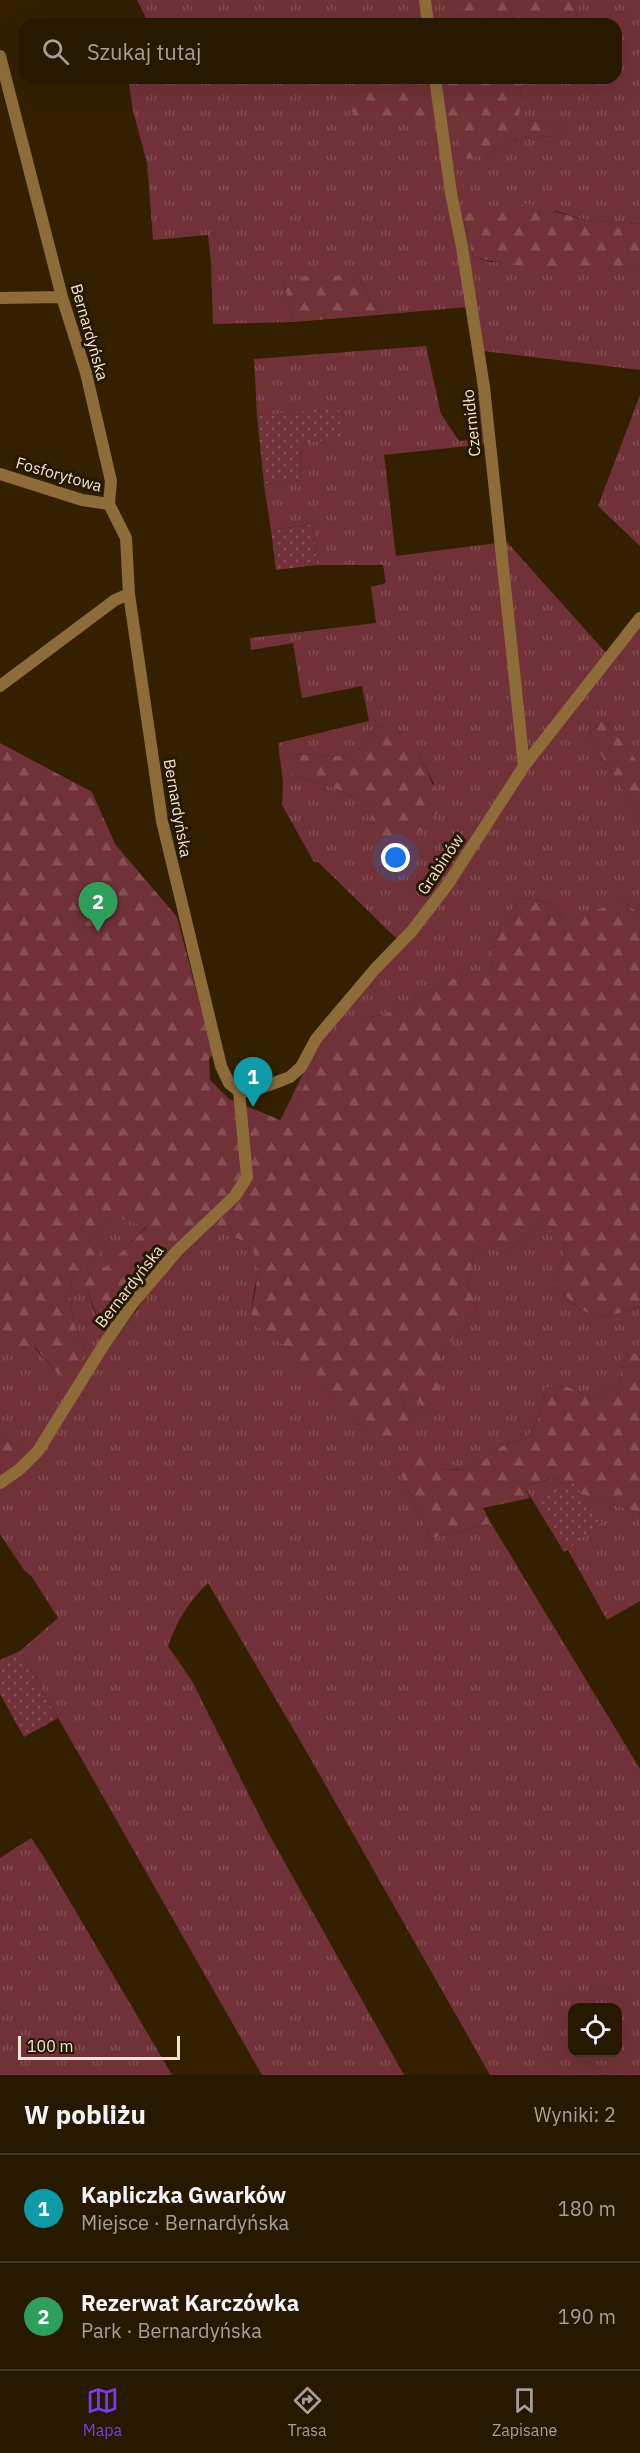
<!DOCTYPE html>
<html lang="pl">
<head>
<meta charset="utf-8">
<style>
	body { margin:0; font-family:"IBM Plex Sans",sans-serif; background:#33250f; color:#f1f3f6 }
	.controls { position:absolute; right:18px; bottom:18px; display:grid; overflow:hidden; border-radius:12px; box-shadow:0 6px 24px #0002 }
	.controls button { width:54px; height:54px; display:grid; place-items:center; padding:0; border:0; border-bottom:2px solid #433722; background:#271800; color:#f1f3f6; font:30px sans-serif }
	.scale { position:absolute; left:18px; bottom:15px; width:162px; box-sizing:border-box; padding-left:6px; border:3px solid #f2e5d3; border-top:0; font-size:16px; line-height:21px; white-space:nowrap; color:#f2e5d3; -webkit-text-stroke:4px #271801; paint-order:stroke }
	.you { position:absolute; left:396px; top:858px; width:21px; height:21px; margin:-15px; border:4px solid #fff; border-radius:50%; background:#1a73e8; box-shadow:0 0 0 9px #1a73e833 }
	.badge { display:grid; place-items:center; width:39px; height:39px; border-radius:50%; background:#7c3aed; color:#fff; font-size:20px; font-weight:700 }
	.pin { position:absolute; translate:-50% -50px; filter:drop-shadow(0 2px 3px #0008) }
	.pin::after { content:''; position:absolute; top:32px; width:21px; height:18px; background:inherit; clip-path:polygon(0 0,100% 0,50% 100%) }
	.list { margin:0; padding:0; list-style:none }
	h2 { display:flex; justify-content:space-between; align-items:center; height:78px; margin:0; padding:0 24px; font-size:26px }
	h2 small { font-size:20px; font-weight:400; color:#a4a099 }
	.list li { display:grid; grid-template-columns:39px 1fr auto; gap:18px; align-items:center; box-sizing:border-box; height:108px; padding:0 24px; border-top:2px solid #433722 }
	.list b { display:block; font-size:22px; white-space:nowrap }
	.list p { margin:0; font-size:20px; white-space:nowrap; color:#a4a099 }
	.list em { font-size:20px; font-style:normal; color:#a4a099 }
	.icon { flex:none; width:33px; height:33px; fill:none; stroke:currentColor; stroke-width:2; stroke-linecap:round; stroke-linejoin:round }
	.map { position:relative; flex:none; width:640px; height:2075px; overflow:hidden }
	.search { position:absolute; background:#271800; box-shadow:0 6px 24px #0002; left:18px; right:18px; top:18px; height:66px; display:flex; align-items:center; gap:15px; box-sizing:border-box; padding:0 21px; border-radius:18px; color:#a4a099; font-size:22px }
	.sheet { height:294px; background:#271800 }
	nav { display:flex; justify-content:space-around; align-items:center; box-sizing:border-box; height:84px; border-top:2px solid #433722; background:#271800; font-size:16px; color:#a4a099 }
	nav a { display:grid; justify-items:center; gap:3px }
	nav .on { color:#7c3aed }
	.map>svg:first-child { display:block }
	.grass { fill:url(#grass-tufts); fill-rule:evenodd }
	.forest { fill:url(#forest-firs); fill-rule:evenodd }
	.garden { fill:url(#garden-dots) }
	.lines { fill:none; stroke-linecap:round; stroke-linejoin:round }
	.street { stroke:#8d6c3a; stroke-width:12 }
	.labels { text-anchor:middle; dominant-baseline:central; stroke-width:6; stroke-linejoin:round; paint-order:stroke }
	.street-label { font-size:16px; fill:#f2e5d3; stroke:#271801 }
</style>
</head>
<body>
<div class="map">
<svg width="640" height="2075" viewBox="0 0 640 2075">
	<defs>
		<pattern id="grass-tufts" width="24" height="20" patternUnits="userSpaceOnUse" patternTransform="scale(1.5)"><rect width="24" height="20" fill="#703238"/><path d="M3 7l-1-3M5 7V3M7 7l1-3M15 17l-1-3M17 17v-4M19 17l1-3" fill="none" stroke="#855054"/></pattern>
		<pattern id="forest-firs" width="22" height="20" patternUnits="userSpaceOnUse" patternTransform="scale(1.5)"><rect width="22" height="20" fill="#703238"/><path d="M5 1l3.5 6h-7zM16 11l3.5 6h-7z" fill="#855054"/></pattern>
		<pattern id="garden-dots" width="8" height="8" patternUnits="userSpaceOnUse" patternTransform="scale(1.5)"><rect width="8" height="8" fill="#703238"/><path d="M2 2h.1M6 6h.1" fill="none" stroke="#855054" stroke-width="1.8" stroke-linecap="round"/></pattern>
	</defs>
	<rect width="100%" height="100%" fill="#342000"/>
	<path class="grass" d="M 137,0 L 422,0 L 425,24 L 149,24 Z
		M 427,0 L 445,0 L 468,24 L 431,24 Z
		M 573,0 L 640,0 L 640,224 L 586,220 L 556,211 L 462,214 L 473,256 L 490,262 L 640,269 L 640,370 L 483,351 L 445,121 L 448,121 L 485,154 L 518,138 L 555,136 L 563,126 L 518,118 L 521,89 L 528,78 L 616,78 L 616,24 L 579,24 Z
		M 128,78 L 434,78 L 430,85 L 348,93 L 349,106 L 416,120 L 441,121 L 467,307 L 378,315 L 358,276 L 284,283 L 293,322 L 213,324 L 211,263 L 208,235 L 153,240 L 147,163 L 133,111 Z
		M 426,346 L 441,414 L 459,441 L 482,439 L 476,368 L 486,444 L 384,455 L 396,556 L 497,543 L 520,764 L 447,880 L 399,941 L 318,862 L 314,862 L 282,805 L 283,781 L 278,743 L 369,721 L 362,686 L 302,698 L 293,643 L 251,650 L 250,638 L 376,623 L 371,587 L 386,583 L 383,565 L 317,565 L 313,524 L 271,530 L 264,484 L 302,480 L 301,443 L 339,408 L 257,416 L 254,359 ZM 377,726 L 400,732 L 419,755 L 434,784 L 370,806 L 333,787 L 292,776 L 288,754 L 345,756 L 366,745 Z
		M 640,395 L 640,546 L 598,506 Z
		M 506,541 L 607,654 L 527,753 Z
		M 640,625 L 640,766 L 603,719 L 588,734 L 640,817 L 640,914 L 624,902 L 567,923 L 549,903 L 523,898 C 498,921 496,939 490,971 L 458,976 L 383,1015 L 359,1018 L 284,1345 C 297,1374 307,1373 329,1392 C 341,1401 351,1415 361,1426 L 411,1419 L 401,1398 L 402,1387 L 417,1399 L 425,1412 L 438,1373 L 442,1350 L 461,1332 L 478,1312 L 468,1285 L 475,1250 L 489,1247 L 504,1254 L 543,1223 L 564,1234 L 565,1255 L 555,1283 C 582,1319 599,1323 640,1306 L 640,1351 L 623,1357 L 619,1384 L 591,1398 L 566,1386 L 545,1388 L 538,1420 L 527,1438 L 502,1446 L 472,1469 L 399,1471 L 431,1538 L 456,1533 L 491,1523 L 640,1769 L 640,2075 L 490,2075 L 313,1763 L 208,1583 C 189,1601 177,1621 168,1646 L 192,1681 L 266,1829 L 404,2075 L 262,2075 L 20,1651 L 58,1618 L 32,1577 L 24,1570 L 0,1534 L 0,1488 L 12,1480 L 163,1274 L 209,1224 L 212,1228 L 245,1241 L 284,1182 L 254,1290 L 251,1314 L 259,1327 L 316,1054 L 306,1082 L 285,1123 L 280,1121 L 318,1043 ZM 572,2008 L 618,2008 L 618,2052 L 572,2052 Z
		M 110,1214 L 147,1226 L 86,1288 L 99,1324 L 108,1338 L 29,1456 L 0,1435 L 0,1328 L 10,1337 L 34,1347 L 57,1373 L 86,1354 C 74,1328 65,1298 74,1270 L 81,1270 L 106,1247 L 94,1233 Z
		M 555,1478 L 573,1492 L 638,1512 L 640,1517 L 640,1601 L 607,1620 L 568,1550 L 564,1552 L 524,1486 Z
		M 31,1838 L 42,1854 L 172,2075 L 0,2075 L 0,1858 Z"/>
	<path class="forest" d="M 445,0 L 573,0 L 579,24 L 485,24 L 483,22 L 468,24 Z
		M 437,78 L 528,78 L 521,89 L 519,118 L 563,126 L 555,136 L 518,138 L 485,154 L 467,159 L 448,121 L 357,121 L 349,106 L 347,93 L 430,85 Z
		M 527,204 L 586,220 L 640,224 L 640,269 C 590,268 520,272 473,256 L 462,214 Z
		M 308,275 L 358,276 L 378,315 L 293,322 L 284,283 Z
		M 603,719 L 640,765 L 640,817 L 588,734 Z
		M 377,726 C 383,728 393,728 399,732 C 418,742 435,789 441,809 C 418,836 413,840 376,839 L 370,806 L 333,787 L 292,776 L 287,754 L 345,756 L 366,745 Z
		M 0,743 L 92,792 L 115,844 L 177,917 L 213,1055 L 209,1059 L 210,1080 L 229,1099 L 285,1122 L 306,1082 L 316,1054 L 358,1018 L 383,1015 L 458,976 L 490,970 C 496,939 498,921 523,898 L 549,903 L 567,923 L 595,910 L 624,902 L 640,914 L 640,1306 C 599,1323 582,1319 555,1283 L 565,1255 L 564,1234 L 543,1223 L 504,1254 L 489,1247 L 475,1250 L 468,1285 L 478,1312 L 461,1332 L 442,1350 L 437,1407 L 425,1412 L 417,1399 L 402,1388 L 401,1398 L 411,1419 L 405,1441 L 384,1444 L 361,1426 L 329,1392 L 310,1379 L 292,1363 L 283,1345 L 263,1334 L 251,1314 L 259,1269 L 251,1244 L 212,1228 L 209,1224 L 104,1333 L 86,1288 L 81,1270 L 74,1270 C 65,1298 74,1328 86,1354 L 66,1376 L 57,1373 L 35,1347 L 26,1353 L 0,1328 ZM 110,1215 L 147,1227 L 106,1267 L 82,1270 L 106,1247 L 94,1233 Z
		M 640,1351 L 640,1517 L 638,1512 L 573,1492 L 555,1478 L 524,1486 L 530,1498 L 483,1508 L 491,1523 L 456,1533 L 431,1538 L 399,1471 L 402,1455 L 424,1452 L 444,1470 L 472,1469 L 502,1446 L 527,1438 L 538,1420 L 545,1388 L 566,1386 L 591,1398 L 619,1384 L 623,1357 Z
		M 0,1435 L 29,1456 L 0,1480 Z"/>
	<path class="garden" d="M 339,407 L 342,439 L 301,443 L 302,480 L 264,484 L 257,416 Z
		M 313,524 L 317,565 L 276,570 L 271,530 Z
		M 572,1481 L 602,1522 L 568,1549 L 536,1499 Z
		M 20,1651 L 58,1718 L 24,1737 L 0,1694 L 0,1660 Z"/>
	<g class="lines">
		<path class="street" d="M 425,0 L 428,24
			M 0,56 L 62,297 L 86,373 L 111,481 L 109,504 L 126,538 L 129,594 L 162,821 L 221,1066 L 229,1083 L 239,1091 L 247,1177 L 235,1196 L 177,1251 L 133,1303 L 103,1346 L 38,1451 L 20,1469 L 0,1483
			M 435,78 L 451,193 L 462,247 L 484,387 L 524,766
			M 0,298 L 62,297
			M 0,474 L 82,500 L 109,504
			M 0,686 L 115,600 L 129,594
			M 239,1091 L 252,1091 L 277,1082 L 290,1077 L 301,1067 L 316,1039 L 375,969 L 411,932 L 448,884 L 524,766 L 640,618"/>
	</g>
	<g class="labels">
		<g class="street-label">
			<text transform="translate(90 332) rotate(74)">Bernardyńska</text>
			<text transform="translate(471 423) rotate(-96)">Czernidło</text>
			<text transform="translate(59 474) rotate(16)">Fosforytowa</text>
			<text transform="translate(178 808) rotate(80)">Bernardyńska</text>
			<text transform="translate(440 864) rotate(-56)">Grabinów</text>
			<text transform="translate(129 1286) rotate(-52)">Bernardyńska</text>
		</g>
	</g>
</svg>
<div class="controls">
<button><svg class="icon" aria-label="locate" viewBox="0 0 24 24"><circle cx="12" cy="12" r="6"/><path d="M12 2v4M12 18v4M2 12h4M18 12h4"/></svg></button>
</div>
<div class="scale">100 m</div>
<div class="you"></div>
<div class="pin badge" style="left:253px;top:1107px;background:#0f9aa8">1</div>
<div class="pin badge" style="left:98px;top:932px;background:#2e9e5b">2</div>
<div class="search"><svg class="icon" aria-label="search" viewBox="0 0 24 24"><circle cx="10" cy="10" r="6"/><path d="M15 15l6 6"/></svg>Szukaj tutaj</div>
</div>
<section class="sheet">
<h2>W pobliżu<small>Wyniki: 2</small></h2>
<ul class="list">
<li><span class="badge" style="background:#0f9aa8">1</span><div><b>Kapliczka Gwarków</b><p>Miejsce · Bernardyńska</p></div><em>180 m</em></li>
<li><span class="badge" style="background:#2e9e5b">2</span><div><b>Rezerwat Karczówka</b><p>Park · Bernardyńska</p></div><em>190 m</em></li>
</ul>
</section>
<nav>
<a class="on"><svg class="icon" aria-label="map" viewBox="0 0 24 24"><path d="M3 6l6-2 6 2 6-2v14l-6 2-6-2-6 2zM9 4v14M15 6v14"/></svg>Mapa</a>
<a><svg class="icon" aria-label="directions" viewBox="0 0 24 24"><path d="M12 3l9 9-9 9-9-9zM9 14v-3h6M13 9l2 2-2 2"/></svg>Trasa</a>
<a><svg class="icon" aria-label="saved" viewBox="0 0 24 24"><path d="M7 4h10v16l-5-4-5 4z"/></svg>Zapisane</a>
</nav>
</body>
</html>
